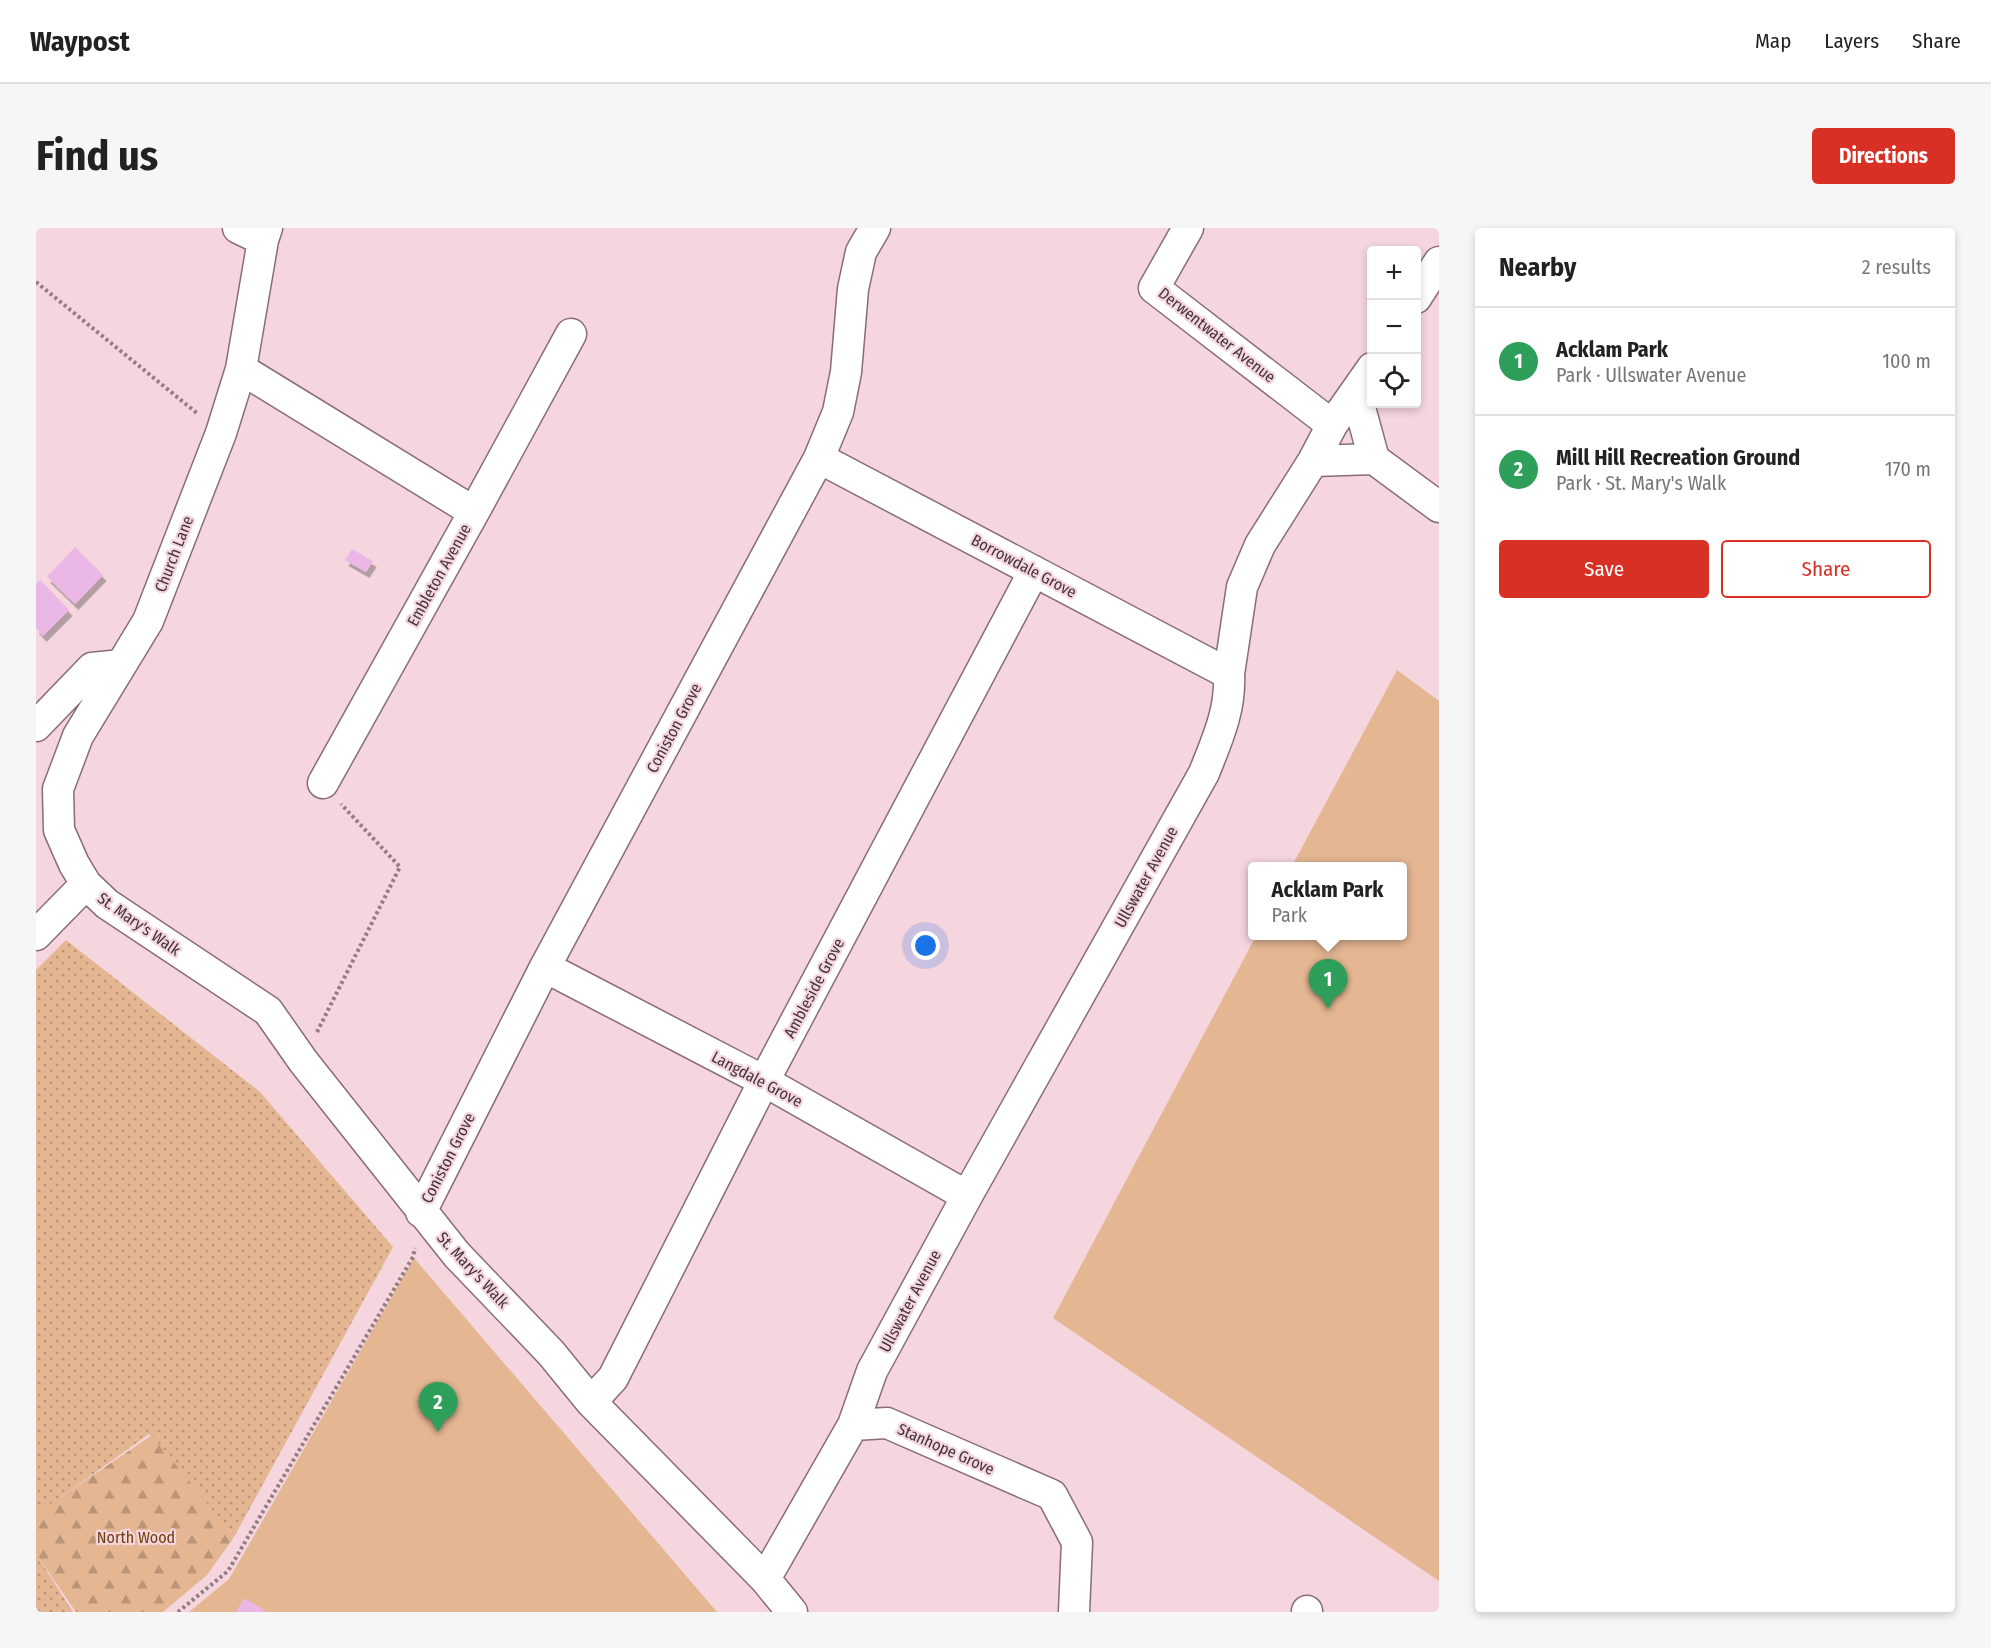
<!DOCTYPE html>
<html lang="en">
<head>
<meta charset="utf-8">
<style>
	body { margin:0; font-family:"Fira Sans Condensed",sans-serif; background:#f6f6f6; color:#222 }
	.controls { position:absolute; right:18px; top:18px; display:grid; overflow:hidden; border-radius:6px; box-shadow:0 3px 9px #0003 }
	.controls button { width:54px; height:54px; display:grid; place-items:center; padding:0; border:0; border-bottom:2px solid #e0e0e0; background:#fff; color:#222; font:30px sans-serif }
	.you { position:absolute; left:890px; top:718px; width:21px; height:21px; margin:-15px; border:4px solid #fff; border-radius:50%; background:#1a73e8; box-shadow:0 0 0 9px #1a73e833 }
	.badge { display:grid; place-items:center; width:39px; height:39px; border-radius:50%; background:#d93025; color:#fff; font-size:20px; font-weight:700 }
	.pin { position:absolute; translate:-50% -50px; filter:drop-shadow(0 2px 3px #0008) }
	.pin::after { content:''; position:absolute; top:32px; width:21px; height:18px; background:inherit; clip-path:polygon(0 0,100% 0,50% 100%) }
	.popup { position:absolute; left:1212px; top:634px; width:159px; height:78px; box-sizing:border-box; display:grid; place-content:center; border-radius:6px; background:#fff; filter:drop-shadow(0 2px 4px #0005); font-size:20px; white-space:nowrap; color:#767676 }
	.popup b { font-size:22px; color:#222 }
	.popup::after { content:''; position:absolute; left:50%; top:100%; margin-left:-12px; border:12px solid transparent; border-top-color:#fff }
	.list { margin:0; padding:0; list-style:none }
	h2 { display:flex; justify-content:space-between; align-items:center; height:78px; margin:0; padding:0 24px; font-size:26px }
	h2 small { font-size:20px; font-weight:400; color:#767676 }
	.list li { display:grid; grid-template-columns:39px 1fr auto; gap:18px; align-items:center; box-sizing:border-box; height:108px; padding:0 24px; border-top:2px solid #e0e0e0 }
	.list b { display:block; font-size:22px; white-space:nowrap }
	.list p { margin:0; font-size:20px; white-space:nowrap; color:#767676 }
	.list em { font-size:20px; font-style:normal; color:#767676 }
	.actions { display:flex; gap:12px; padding:18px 24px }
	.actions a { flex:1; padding:14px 0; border:2px solid #d93025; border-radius:6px; text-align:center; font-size:21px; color:#d93025 }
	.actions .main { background:#d93025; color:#fff }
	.icon { flex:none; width:33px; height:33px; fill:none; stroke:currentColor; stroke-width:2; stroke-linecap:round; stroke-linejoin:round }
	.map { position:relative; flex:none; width:1403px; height:1384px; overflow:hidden; border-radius:6px }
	header { display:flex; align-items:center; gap:36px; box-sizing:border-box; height:84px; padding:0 30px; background:#fff; border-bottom:2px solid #e0e0e0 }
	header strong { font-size:28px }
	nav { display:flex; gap:33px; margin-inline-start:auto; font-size:21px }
	.intro { display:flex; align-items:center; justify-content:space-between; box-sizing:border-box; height:144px; padding:0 36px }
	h1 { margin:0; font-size:42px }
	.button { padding:15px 27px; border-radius:6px; background:#d93025; color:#fff; font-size:21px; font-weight:700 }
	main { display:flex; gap:36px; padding:0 36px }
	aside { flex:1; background:#fff; border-radius:6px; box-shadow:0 3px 9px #0003 }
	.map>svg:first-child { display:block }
	.grass { fill:url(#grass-dots) }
	.forest { fill:url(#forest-firs) }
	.green { fill:#e4b692 }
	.building { fill:#eab7e7; filter:url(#shadow) }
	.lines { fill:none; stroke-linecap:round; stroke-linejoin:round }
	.street-casing { stroke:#896d75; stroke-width:33 }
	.path { stroke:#927d83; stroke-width:4; stroke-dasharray:3 3; stroke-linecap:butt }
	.street { stroke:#fff; stroke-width:30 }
	.labels { text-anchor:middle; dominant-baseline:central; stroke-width:4.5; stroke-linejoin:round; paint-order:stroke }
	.street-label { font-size:16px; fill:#403437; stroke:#f5d5de }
	.park-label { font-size:16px; fill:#713e09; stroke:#f5d5de }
</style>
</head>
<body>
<header>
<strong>Waypost</strong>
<nav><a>Map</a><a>Layers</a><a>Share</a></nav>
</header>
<div class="intro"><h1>Find us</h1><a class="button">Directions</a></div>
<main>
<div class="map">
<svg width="1403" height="1384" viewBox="0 0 1403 1384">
	<defs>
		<pattern id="grass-dots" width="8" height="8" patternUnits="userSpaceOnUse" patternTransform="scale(1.5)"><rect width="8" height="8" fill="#e4b692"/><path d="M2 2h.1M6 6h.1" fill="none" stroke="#ba9578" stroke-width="1.8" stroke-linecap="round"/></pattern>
		<pattern id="forest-firs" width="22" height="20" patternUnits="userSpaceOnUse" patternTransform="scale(1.5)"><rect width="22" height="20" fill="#e4b692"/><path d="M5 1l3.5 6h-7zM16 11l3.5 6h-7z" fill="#ba9578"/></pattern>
		<filter id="shadow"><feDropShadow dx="3.5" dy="6" stdDeviation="0" flood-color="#0004"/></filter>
	</defs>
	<rect width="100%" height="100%" fill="#f5d5de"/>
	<path class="grass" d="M 30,712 L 224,864 L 357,1019 L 198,1309 L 113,1206 L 0,1287 L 0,742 Z
		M 0,1326 L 37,1384 L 0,1384 Z"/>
	<path class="forest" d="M 116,1207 L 198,1309 L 171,1347 L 127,1384 L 40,1384 L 0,1326 L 0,1286 Z"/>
	<path class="green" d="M 1361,442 L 1403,473 L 1403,1353 L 1017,1090 L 1220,708 L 1367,708 L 1367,638 L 1256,638 Z
		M 378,1030 L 681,1384 L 153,1384 L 193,1351 Z"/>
	<path class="building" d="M 39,319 L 67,347 L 39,376 L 11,349 Z
		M 316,321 L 337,333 L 330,344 L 309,332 Z
		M 4,352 L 33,382 L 7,408 L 0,400 L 0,356 Z
		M 208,1370 L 231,1384 L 200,1384 Z"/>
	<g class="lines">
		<defs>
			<path id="street" d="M 202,0 L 227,12
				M 231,0 L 227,12 L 205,141 L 185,205 L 112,393 L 42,508 L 22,561 L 23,602 L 38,636 L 50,656 L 71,676 L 232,783 L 267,833 L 421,1027 L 515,1125 L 555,1174 L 729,1351 L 756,1384
				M 1152,0 L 1118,60 L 1296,197
				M 1380,70 L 1403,34
				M 205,141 L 438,284 L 287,555
				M 1320,165 L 1338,231
				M 783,230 L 1193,446
				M 1338,231 L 1403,279
				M 1277,233 L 1338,231
				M 438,284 L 535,106
				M 0,498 L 56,440 L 85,437
				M 0,707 L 50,656
				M 509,739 L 728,853 L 931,968
				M 385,984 L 509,739 L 783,230 L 802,184 L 810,144 L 817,61 L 825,24 L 839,0
				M 555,1174 L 577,1150 L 728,853 L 998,343
				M 817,1197 L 836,1143 L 931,968 L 1168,545 C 1181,512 1195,482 1193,446 L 1206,359 L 1224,317 L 1277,233 L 1296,197 L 1336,140
				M 729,1351 L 817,1197 L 851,1195 L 1016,1267 L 1041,1314 L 1038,1384
				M 1271,1384 L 1271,1383"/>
		</defs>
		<use href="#street" class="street-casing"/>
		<path class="path" d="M 0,54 L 162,186
			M 281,804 L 364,639 L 305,576
			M 142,1384 L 192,1343 L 377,1029 L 379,1020"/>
		<use href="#street" class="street"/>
	</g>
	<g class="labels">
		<g class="street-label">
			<text transform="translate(1181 107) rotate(38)">Derwentwater Avenue</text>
			<text transform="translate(138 326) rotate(-69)">Church Lane</text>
			<text transform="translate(988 338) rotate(28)">Borrowdale Grove</text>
			<text transform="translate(403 347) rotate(-61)">Embleton Avenue</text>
			<text transform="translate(638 500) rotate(-62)">Coniston Grove</text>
			<text transform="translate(1110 649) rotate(-61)">Ullswater Avenue</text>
			<text transform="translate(103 696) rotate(35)">St. Mary's Walk</text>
			<text transform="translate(778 760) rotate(-62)">Ambleside Grove</text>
			<text transform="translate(721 851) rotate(28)">Langdale Grove</text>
			<text transform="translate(412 930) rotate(-63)">Coniston Grove</text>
			<text transform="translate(437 1042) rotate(47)">St. Mary's Walk</text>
			<text transform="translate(874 1073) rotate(-62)">Ullswater Avenue</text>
			<text transform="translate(910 1221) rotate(24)">Stanhope Grove</text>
		</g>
		<g class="park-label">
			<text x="100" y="1309">North Wood</text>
		</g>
	</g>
</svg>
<div class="controls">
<button>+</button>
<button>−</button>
<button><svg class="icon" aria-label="locate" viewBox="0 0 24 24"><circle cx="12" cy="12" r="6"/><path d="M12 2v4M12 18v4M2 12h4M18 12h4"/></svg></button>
</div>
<div class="you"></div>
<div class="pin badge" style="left:1292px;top:781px;background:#2e9e5b">1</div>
<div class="popup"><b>Acklam Park</b>Park</div>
<div class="pin badge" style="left:402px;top:1204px;background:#2e9e5b">2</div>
</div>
<aside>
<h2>Nearby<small>2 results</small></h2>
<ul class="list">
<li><span class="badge" style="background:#2e9e5b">1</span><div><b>Acklam Park</b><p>Park · Ullswater Avenue</p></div><em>100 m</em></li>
<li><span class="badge" style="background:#2e9e5b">2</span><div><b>Mill Hill Recreation Ground</b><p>Park · St. Mary's Walk</p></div><em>170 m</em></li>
</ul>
<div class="actions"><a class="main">Save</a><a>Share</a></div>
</aside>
</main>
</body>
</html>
